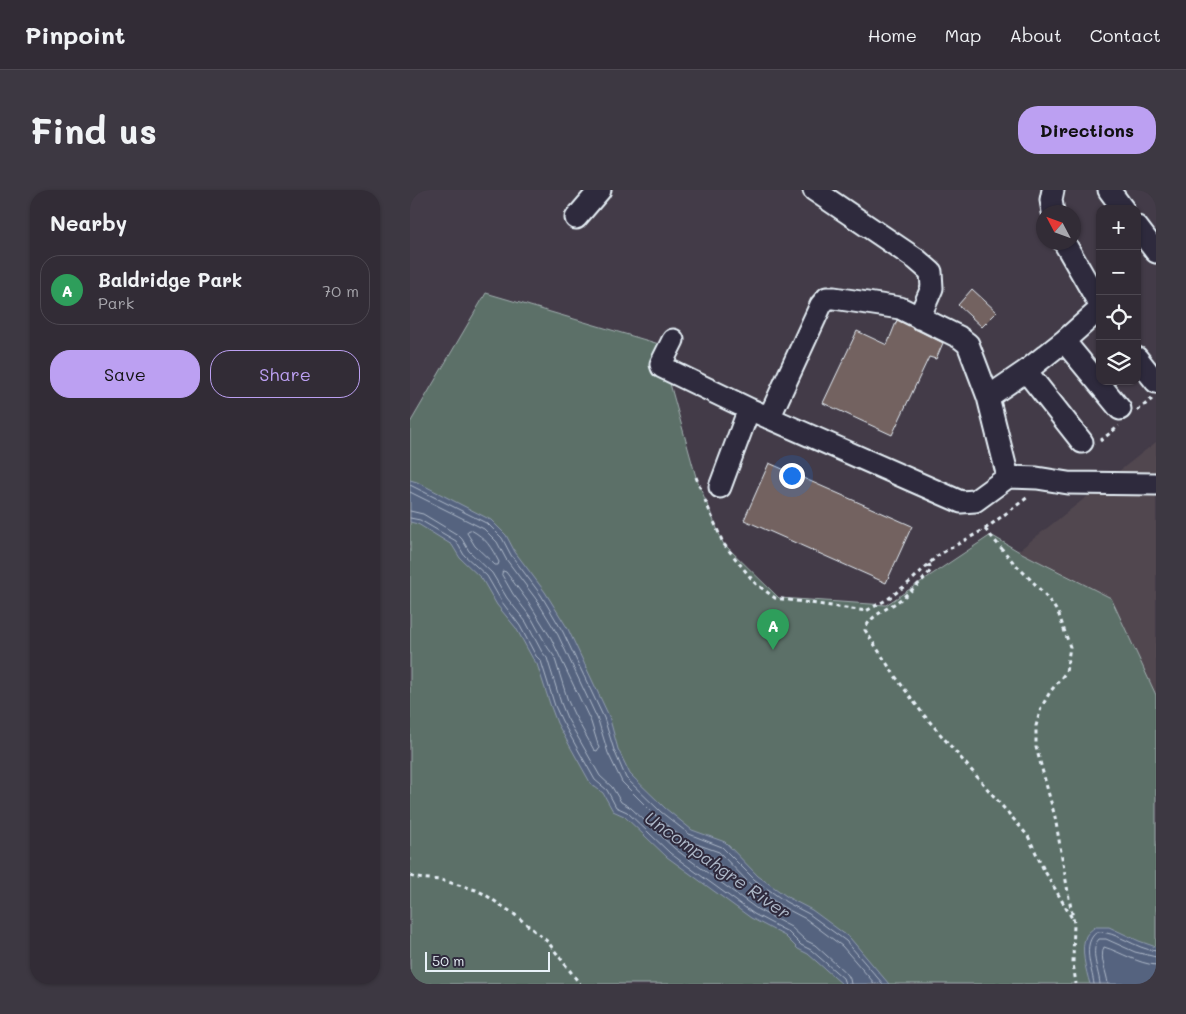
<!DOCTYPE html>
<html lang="en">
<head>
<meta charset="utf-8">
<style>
	body { margin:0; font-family:Mali,sans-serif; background:#3d3842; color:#f1f3f6 }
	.controls { position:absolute; right:15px; top:15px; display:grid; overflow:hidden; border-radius:10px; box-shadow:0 1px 4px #0004 }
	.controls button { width:45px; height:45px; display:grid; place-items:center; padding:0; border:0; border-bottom:1px solid #4d4851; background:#322c36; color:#f1f3f6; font:25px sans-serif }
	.compass { position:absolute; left:626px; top:15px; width:45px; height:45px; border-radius:50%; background:#322c36; box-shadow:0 1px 4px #0004; rotate:311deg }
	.scale { position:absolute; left:15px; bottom:12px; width:125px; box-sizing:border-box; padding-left:5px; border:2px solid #e8f1f8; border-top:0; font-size:14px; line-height:18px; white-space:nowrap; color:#e8f1f8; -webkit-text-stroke:4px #2f2a3d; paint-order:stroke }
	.you { position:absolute; left:381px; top:285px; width:18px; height:18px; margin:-12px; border:4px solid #fff; border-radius:50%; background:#1a73e8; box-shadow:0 0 0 8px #1a73e833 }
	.badge { display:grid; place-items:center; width:32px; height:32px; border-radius:50%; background:#bca0f2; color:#fff; font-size:16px; font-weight:700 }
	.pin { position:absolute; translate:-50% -41px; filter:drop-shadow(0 1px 2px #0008) }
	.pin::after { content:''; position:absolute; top:26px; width:18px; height:15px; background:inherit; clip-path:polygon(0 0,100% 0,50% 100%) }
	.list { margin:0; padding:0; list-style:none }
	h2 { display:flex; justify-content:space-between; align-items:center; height:65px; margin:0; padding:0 20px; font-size:21px }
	h2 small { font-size:16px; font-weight:400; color:#a8a7ad }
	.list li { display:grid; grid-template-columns:32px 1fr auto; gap:15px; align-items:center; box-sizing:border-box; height:70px; margin:0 10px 10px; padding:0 10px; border:1px solid #4d4851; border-radius:20px }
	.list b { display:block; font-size:19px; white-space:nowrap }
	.list p { margin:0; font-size:16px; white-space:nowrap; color:#a8a7ad }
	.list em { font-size:16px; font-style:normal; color:#a8a7ad }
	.actions { display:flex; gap:10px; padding:15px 20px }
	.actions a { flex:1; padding:11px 0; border:1px solid #bca0f2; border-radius:20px; text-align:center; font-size:18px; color:#bca0f2 }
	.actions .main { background:#bca0f2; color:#111 }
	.icon { flex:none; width:28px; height:28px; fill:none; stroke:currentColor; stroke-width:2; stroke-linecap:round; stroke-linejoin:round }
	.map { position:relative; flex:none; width:746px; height:794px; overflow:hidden; border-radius:20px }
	header { display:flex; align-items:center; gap:30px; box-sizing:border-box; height:70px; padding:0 25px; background:#322c36; border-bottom:1px solid #4d4851 }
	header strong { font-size:24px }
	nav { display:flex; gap:28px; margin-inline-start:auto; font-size:18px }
	.intro { display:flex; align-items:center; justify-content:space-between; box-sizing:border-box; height:120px; padding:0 30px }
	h1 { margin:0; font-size:35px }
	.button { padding:12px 22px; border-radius:20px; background:#bca0f2; color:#111; font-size:18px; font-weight:700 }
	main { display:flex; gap:30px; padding:0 30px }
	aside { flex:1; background:#322c36; border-radius:20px; box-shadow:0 1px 4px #0004 }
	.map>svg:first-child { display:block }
	.built { fill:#51474f }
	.green { fill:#5b6f68; stroke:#a2b0b0 }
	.water { fill:#55637f; stroke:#909caf }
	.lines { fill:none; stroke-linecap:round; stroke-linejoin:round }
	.shore { stroke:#adb8c8; stroke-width:1 }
	.building { fill:#736260; stroke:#e8f1f8 }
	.minor-casing { stroke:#e8f1f8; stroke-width:25 }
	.path { stroke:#e8f1f8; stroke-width:3; stroke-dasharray:4 4; stroke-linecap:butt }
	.minor { stroke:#2f2a3d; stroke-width:21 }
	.labels { text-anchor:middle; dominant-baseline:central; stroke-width:4; stroke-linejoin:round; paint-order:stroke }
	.water-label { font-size:18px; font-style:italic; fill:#adb8c8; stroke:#2f2a3d }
</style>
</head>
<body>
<header>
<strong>Pinpoint</strong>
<nav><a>Home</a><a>Map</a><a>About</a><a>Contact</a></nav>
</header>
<div class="intro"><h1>Find us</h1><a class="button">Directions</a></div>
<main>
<aside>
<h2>Nearby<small></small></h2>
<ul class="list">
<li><span class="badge" style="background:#2e9e5b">A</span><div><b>Baldridge Park</b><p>Park</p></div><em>70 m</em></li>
</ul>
<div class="actions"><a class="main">Save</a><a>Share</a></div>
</aside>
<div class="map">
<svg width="746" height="794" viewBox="0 0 746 794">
	<rect width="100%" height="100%" fill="#433b48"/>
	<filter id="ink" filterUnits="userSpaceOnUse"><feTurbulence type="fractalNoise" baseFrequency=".02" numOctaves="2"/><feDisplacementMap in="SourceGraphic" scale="10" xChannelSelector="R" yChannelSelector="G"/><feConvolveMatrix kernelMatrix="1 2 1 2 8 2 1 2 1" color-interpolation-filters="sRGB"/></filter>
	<g filter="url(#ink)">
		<path class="built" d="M 746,252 L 746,505 L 701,408 L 608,361 Z"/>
		<path class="green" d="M 76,103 L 249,154 L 286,287 L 313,353 L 369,408 L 476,415 L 581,345 L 608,361 L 701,408 L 746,505 L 746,794 L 0,794 L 0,233 Z"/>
		<path class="water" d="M 0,290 L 7,292 L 81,330 L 96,345 L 105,362 L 135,402 L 158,439 L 199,526 L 208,559 L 220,584 L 255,618 L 282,640 L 315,652 L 348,686 L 379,708 L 402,720 L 440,748 L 479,794 L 432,794 L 398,764 L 388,759 L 375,746 L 341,728 L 257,667 L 214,626 L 203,621 L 193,603 L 181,594 L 147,533 L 141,517 L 127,474 L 123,469 L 106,438 L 87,415 L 72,389 L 50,368 L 42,355 L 8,334 L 0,332 Z
			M 685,737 L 699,737 L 729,751 L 746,757 L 746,794 L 680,794 C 676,781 670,758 676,746 C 678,742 682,740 685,737 Z"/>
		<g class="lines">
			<path class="shore" d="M 0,295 L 78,334 L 92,348 L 101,365 L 131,405 L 153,442 L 194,528 L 204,560 L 216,588 L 251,622 L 279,644 L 312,657 L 345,690 L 376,712 L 399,724 L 436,751 L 473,794
				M 0,302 L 74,339 L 87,352 L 96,369 L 126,409 L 148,445 L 188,530 L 198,563 L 212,592 L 247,627 L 275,650 L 309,662 L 341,695 L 373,717 L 396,729 L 432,756 L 465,794
				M 0,321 L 13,324 L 48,345 L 52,349 L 59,361 L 82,383 L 97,408 L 116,432 L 132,462 L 137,468 L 151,513 L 157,528 L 190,586 L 202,597 L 211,612 L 221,618 L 264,658 L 276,667 L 347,719 L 381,737 L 395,750 L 405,755 L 438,785 L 440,789 L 441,794
				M 0,328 L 10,330 L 46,351 L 54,365 L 77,386 L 92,412 L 110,436 L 126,466 L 131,471 L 145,516 L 152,531 L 185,590 L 197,600 L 206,617 L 217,622 L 260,663 L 272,672 L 344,724 L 378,742 L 391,755 L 401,760 L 433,788 L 435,794
				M 61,340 C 76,348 81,357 89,372 L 88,375 L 85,375 L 65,356 L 57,343 L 58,341 Z
				M 93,381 L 96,382 L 119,413 L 141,448 L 181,532 L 189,558 L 187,561 L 184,560 L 164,524 L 158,511 L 144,466 L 138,458 L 122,429 L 103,404 L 92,385 Z
				M 292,665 L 304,668 L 314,680 L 314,682 L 311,683 L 291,669 L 290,667 Z
				M 684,794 C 682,778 671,754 687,742 C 707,741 725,759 746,761
				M 690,794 C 689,781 679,760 689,749 L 696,749 L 725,762 L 746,767
				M 698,794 C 697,782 689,769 694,757 C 711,762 728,774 746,775"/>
		</g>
		<path class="building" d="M 562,99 L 587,122 L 572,137 L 548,115 Z
			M 487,130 L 533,153 L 526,169 L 519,167 L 482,245 L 413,213 L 447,141 L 477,155 Z
			M 359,273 L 502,336 L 476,393 L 334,330 Z"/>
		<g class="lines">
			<defs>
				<path id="minor" d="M 404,0 L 506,69 L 521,82 L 522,98 L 509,128
					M 699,0 L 713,19
					M 643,22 L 641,10 L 643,0
					M 166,28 L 190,0
					M 727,37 L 746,62
					M 654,52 L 690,115
					M 263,150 L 251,174 L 252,177 L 339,219
					M 654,151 L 690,119
					M 727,168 L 746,192
					M 616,181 L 672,252
					M 578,207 L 616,181 L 654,151 L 710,219
					M 359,228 L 411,115 L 417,108 L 424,108 L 490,118 L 549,147 L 558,154 L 578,207 L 598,287
					M 310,297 L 339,219 L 551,312 L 565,311 L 598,287 L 627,288 L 658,293 L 746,294"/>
			</defs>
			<use href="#minor" class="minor-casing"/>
			<path class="path" d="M 727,221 L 742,209
				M 690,251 L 709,236
				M 286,287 L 291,300
				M 295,310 L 313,353 L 345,393 L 365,408 L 456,421 L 478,409 L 501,391 L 527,366 L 539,359 L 575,339 L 618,307
				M 575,339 L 603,372 L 627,396 L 643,415 L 649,425 L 660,457 L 656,482 L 640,502 L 631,518 L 626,536 L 626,557 L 629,568 L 645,627 L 659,708 L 664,733 L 663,773 L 666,794
				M 519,374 L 521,380 C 512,392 499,403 487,412 C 477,419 458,427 455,440 L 485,486 L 513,524 L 618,646 L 633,678 L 663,730
				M 0,686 L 7,688 L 31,690 L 66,700 L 74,704 L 104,724 L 138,752 L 170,794"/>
			<use href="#minor" class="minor"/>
		</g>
	</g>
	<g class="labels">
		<g class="water-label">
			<text transform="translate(308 675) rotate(35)">Uncompahgre River</text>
		</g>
	</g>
</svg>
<div class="controls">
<button>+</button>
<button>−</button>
<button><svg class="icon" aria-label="locate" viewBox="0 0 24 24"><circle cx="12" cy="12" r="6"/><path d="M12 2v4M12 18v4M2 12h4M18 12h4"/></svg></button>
<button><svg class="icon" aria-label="layers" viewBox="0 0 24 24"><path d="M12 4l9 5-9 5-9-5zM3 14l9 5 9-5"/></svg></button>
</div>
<svg class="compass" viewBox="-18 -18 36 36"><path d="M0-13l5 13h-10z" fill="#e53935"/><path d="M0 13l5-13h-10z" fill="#a8a7ad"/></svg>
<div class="scale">50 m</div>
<div class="you"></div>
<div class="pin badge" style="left:363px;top:460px;background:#2e9e5b">A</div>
</div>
</main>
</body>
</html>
